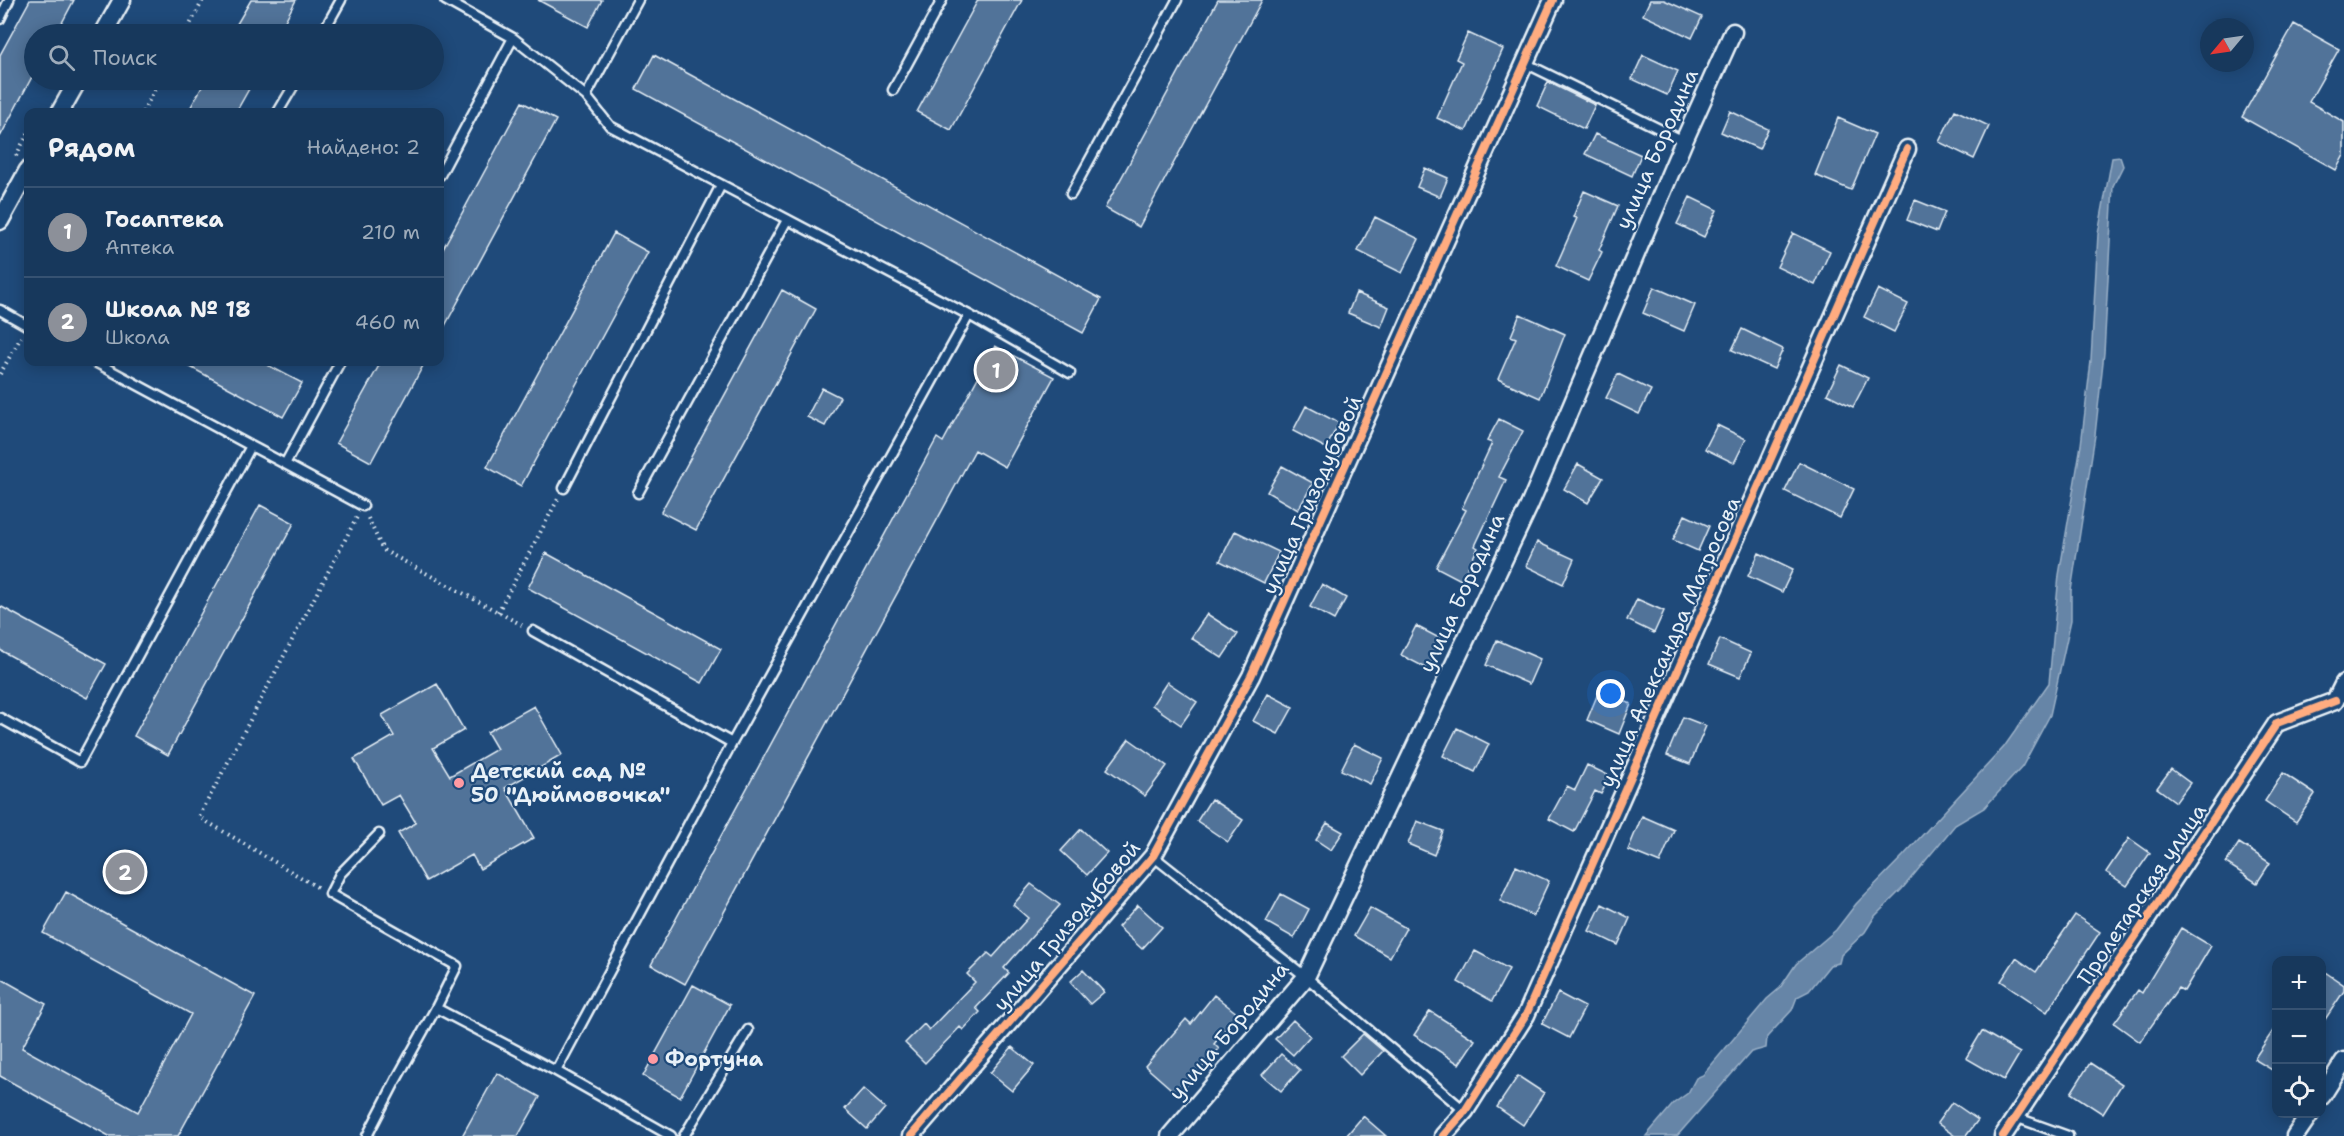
<!DOCTYPE html>
<html lang="ru">
<head>
<meta charset="utf-8">
<style>
	body { margin:0; font-family:"Shantell Sans",sans-serif; background:#244365; color:#f1f3f6 }
	.controls { position:absolute; right:18px; bottom:18px; display:grid; overflow:hidden; border-radius:12px; box-shadow:0 3px 15px #0003 }
	.controls button { width:54px; height:54px; display:grid; place-items:center; padding:0; border:0; border-bottom:2px solid #365272; background:#17385c; color:#f1f3f6; font:30px sans-serif }
	.compass { position:absolute; left:2200px; top:18px; width:54px; height:54px; border-radius:50%; background:#17385c; box-shadow:0 3px 15px #0003; rotate:241deg }
	.you { position:absolute; left:1611px; top:694px; width:21px; height:21px; margin:-15px; border:4px solid #fff; border-radius:50%; background:#1a73e8; box-shadow:0 0 0 9px #1a73e833 }
	.badge { display:grid; place-items:center; width:39px; height:39px; border-radius:50%; background:#8c9099; color:#fff; font-size:20px; font-weight:700 }
	.pin { position:absolute; translate:-50% -50%; border:3px solid #fff; box-shadow:0 2px 6px #0006 }
	.list { margin:0; padding:0; list-style:none }
	h2 { display:flex; justify-content:space-between; align-items:center; height:78px; margin:0; padding:0 24px; font-size:26px }
	h2 small { font-size:20px; font-weight:400; color:#9eacbb }
	.list li { display:grid; grid-template-columns:39px 1fr auto; gap:18px; align-items:center; box-sizing:border-box; height:90px; padding:0 24px; border-top:2px solid #365272 }
	.list b { display:block; font-size:22px; white-space:nowrap }
	.list p { margin:0; font-size:20px; white-space:nowrap; color:#9eacbb }
	.list em { font-size:20px; font-style:normal; color:#9eacbb }
	.icon { flex:none; width:33px; height:33px; fill:none; stroke:currentColor; stroke-width:2; stroke-linecap:round; stroke-linejoin:round }
	.map { position:relative; flex:none; width:2344px; height:1136px; overflow:hidden }
	.search { position:absolute; background:#17385c; box-shadow:0 3px 15px #0003; left:24px; top:24px; width:420px; height:66px; display:flex; align-items:center; gap:15px; box-sizing:border-box; padding:0 21px; border-radius:33px; color:#9eacbb; font-size:22px }
	.panel { position:absolute; background:#17385c; box-shadow:0 3px 15px #0003; left:24px; top:108px; width:420px; height:258px; border-radius:12px }
	.map>svg:first-child { display:block }
	.water { fill:#6685a7; stroke:#9ab0c7; stroke-width:1.5 }
	.building { fill:#517399; stroke:#e8f1f8; stroke-width:1.5 }
	.lines { fill:none; stroke-linecap:round; stroke-linejoin:round }
	.service-casing { stroke:#e8f1f8; stroke-width:13 }
	.minor-casing { stroke:#e8f1f8; stroke-width:21 }
	.path { stroke:#e8f1f8; stroke-width:4; stroke-dasharray:1.5 4.5; stroke-linecap:butt }
	.service { stroke:#1f4a7a; stroke-width:8 }
	.minor { stroke:#1f4a7a; stroke-width:16 }
	.cycleway-casing { stroke:#1f4a7a; stroke-width:11 }
	.cycleway { stroke:#ffac80; stroke-width:8 }
	.poi-dot { fill:#ff9aa2; stroke:#1f4a7a; stroke-width:2 }
	.labels { text-anchor:middle; dominant-baseline:central; stroke-width:4.5; stroke-linejoin:round; paint-order:stroke }
	.street-label { font-size:21px; fill:#e8f1f8; stroke:#1f4a7a }
	.poi-label { font-size:21px; font-weight:bold; fill:#e8f1f8; stroke:#1f4a7a; text-anchor:start }
</style>
</head>
<body>
<div class="map">
<svg width="2344" height="1136" viewBox="0 0 2344 1136">
	<rect width="100%" height="100%" fill="#1f4a7a"/>
	<filter id="ink" filterUnits="userSpaceOnUse"><feTurbulence type="fractalNoise" baseFrequency=".0167" numOctaves="2"/><feDisplacementMap in="SourceGraphic" scale="12" xChannelSelector="R" yChannelSelector="G"/><feConvolveMatrix kernelMatrix="1 2 1 2 8 2 1 2 1" color-interpolation-filters="sRGB"/></filter>
	<g filter="url(#ink)">
		<path class="water" d="M 2120,157 L 2123,166 L 2113,186 L 2104,353 L 2095,435 L 2071,591 L 2071,620 L 2050,715 L 2022,767 L 1984,808 L 1955,825 L 1902,889 L 1875,916 L 1865,932 L 1841,955 L 1839,963 L 1830,965 L 1809,991 L 1797,997 L 1792,1010 L 1767,1037 L 1766,1048 L 1751,1052 L 1677,1136 L 1646,1136 L 1674,1103 L 1688,1093 L 1696,1078 L 1703,1075 L 1767,999 L 1780,988 L 1796,964 L 1836,930 L 1856,904 L 1903,856 L 2004,747 L 2049,683 L 2059,575 L 2081,445 L 2091,361 L 2098,234 L 2112,158 Z"/>
		<path class="building" d="M 30,0 L 74,0 L 56,34 L 34,34 L 34,73 L 0,137 L 0,55 Z
			M 251,0 L 296,0 L 278,34 L 231,34 Z
			M 538,0 L 602,0 L 588,27 Z
			M 978,0 L 1022,0 L 951,130 L 917,112 Z
			M 1218,0 L 1262,0 L 1139,227 L 1105,208 Z
			M 1650,0 L 1664,0 L 1702,17 L 1692,38 L 1643,15 Z
			M 2294,24 L 2339,49 L 2309,102 L 2344,122 L 2344,155 L 2336,170 L 2242,117 Z
			M 1468,33 L 1503,49 L 1466,131 L 1437,118 L 1462,62 L 1456,59 Z
			M 654,55 L 1101,299 L 1083,333 L 636,89 Z
			M 1643,55 L 1678,71 L 1667,95 L 1632,79 Z
			M 206,80 L 254,80 L 236,112 L 188,112 Z
			M 1548,82 L 1595,105 L 1584,129 L 1537,106 Z
			M 522,102 L 556,120 L 440,335 L 440,254 Z
			M 1955,110 L 1989,126 L 1974,159 L 1939,142 Z
			M 1730,111 L 1768,129 L 1759,149 L 1721,132 Z
			M 1838,118 L 1875,134 L 1851,190 L 1815,175 Z
			M 1595,134 L 1641,155 L 1632,176 L 1585,154 Z
			M 1425,168 L 1448,178 L 1440,197 L 1417,187 Z
			M 1584,191 L 1618,206 L 1599,250 L 1602,252 L 1588,281 L 1556,266 L 1577,218 L 1573,217 Z
			M 1690,197 L 1717,210 L 1704,237 L 1677,224 Z
			M 1915,200 L 1945,212 L 1937,232 L 1907,220 Z
			M 1375,217 L 1419,239 L 1402,273 L 1358,251 Z
			M 614,233 L 648,252 L 521,486 L 487,467 Z
			M 1793,233 L 1830,251 L 1815,285 L 1777,267 Z
			M 1654,287 L 1695,305 L 1684,331 L 1643,313 Z
			M 1878,289 L 1908,304 L 1894,332 L 1864,317 Z
			M 782,290 L 816,309 L 696,530 L 661,512 Z
			M 1356,293 L 1389,307 L 1381,327 L 1348,313 Z
			M 1520,314 L 1565,334 L 1540,398 L 1498,379 L 1516,338 L 1511,336 Z
			M 1742,329 L 1783,349 L 1774,369 L 1732,350 Z
			M 995,346 L 1054,377 L 1005,467 L 975,450 L 685,984 L 651,965 L 937,438 L 943,442 Z
			M 181,362 L 262,362 L 302,383 L 283,417 Z
			M 381,362 L 425,362 L 371,462 L 336,443 Z
			M 1841,365 L 1868,378 L 1853,407 L 1827,394 Z
			M 1618,374 L 1651,390 L 1639,414 L 1606,398 Z
			M 822,388 L 840,397 L 825,426 L 807,417 Z
			M 1306,406 L 1339,423 L 1326,448 L 1293,431 Z
			M 1499,419 L 1523,431 L 1499,477 L 1506,480 L 1475,546 L 1478,548 L 1461,580 L 1436,567 L 1466,510 L 1462,508 L 1492,443 L 1487,441 Z
			M 1717,425 L 1746,439 L 1734,463 L 1705,449 Z
			M 1799,462 L 1854,489 L 1840,518 L 1785,491 Z
			M 1578,464 L 1603,478 L 1588,503 L 1564,489 Z
			M 1282,466 L 1313,483 L 1298,510 L 1267,492 Z
			M 260,505 L 294,523 L 168,755 L 134,736 Z
			M 1685,515 L 1709,526 L 1698,551 L 1673,540 Z
			M 1235,531 L 1279,552 L 1264,583 L 1220,561 Z
			M 1537,542 L 1574,559 L 1563,584 L 1526,566 Z
			M 546,553 L 721,649 L 702,683 L 528,588 Z
			M 1759,553 L 1793,569 L 1782,592 L 1748,576 Z
			M 1322,584 L 1346,598 L 1334,620 L 1310,607 Z
			M 1637,599 L 1664,611 L 1654,633 L 1627,620 Z
			M 0,606 L 106,664 L 87,698 L 0,650 Z
			M 1207,614 L 1238,634 L 1222,658 L 1191,638 Z
			M 1416,626 L 1443,640 L 1428,669 L 1401,655 Z
			M 1720,639 L 1751,653 L 1740,677 L 1709,664 Z
			M 1497,640 L 1540,659 L 1529,684 L 1486,665 Z
			M 1167,682 L 1197,702 L 1181,725 L 1152,705 Z
			M 437,684 L 464,730 L 433,748 L 450,776 L 497,749 L 487,732 L 534,706 L 562,755 L 505,788 L 534,838 L 480,869 L 472,855 L 426,881 L 398,833 L 416,823 L 399,795 L 381,805 L 354,759 L 394,736 L 382,715 Z
			M 1599,691 L 1631,704 L 1619,734 L 1587,720 Z
			M 1268,694 L 1293,707 L 1278,734 L 1253,721 Z
			M 1683,717 L 1706,726 L 1690,764 L 1667,755 Z
			M 1457,728 L 1489,744 L 1475,772 L 1443,756 Z
			M 1129,739 L 1167,766 L 1145,796 L 1107,769 Z
			M 1354,744 L 1383,758 L 1370,784 L 1341,770 Z
			M 1587,765 L 1610,776 L 1601,794 L 1595,791 L 1574,832 L 1549,819 L 1567,786 L 1575,790 Z
			M 2171,769 L 2190,783 L 2176,802 L 2157,788 Z
			M 2283,773 L 2315,794 L 2296,822 L 2265,801 Z
			M 1211,799 L 1243,820 L 1228,842 L 1197,821 Z
			M 1642,816 L 1674,830 L 1660,863 L 1628,850 Z
			M 1417,821 L 1443,831 L 1434,855 L 1408,844 Z
			M 1327,823 L 1343,832 L 1331,850 L 1316,840 Z
			M 1081,829 L 1107,853 L 1087,875 L 1061,851 Z
			M 2129,838 L 2150,853 L 2127,886 L 2106,872 Z
			M 2239,843 L 2270,863 L 2257,883 L 2226,863 Z
			M 1516,866 L 1549,881 L 1533,916 L 1500,901 Z
			M 1031,884 L 1060,905 L 1004,968 L 1009,973 L 976,1008 L 980,1012 L 963,1030 L 960,1027 L 925,1063 L 905,1043 L 924,1024 L 929,1030 L 975,982 L 967,974 L 988,953 L 993,957 L 1028,918 L 1013,905 Z
			M 66,892 L 255,996 L 178,1136 L 109,1136 L 0,1076 L 0,978 L 46,1004 L 22,1048 L 138,1112 L 191,1014 L 43,933 Z
			M 1281,894 L 1309,909 L 1294,938 L 1266,922 Z
			M 1602,904 L 1630,918 L 1618,945 L 1589,931 Z
			M 1138,905 L 1162,927 L 1142,949 L 1118,927 Z
			M 1370,908 L 1406,928 L 1390,957 L 1354,936 Z
			M 2075,915 L 2100,932 L 2047,1012 L 2001,981 L 2016,958 L 2036,972 Z
			M 2181,928 L 2211,946 L 2184,991 L 2178,988 L 2140,1042 L 2114,1023 L 2138,990 L 2142,993 Z
			M 1475,951 L 1509,969 L 1492,1001 L 1458,982 Z
			M 1083,970 L 1104,992 L 1090,1004 L 1070,982 Z
			M 2322,970 L 2344,985 L 2344,991 L 2322,1024 Z
			M 693,985 L 730,1005 L 680,1097 L 643,1076 Z
			M 1558,993 L 1585,1007 L 1569,1038 L 1542,1024 Z
			M 1214,995 L 1238,1014 L 1214,1044 L 1219,1049 L 1178,1095 L 1145,1066 L 1186,1019 L 1191,1024 Z
			M 1430,1011 L 1475,1040 L 1459,1064 L 1414,1035 Z
			M 1293,1020 L 1310,1036 L 1293,1055 L 1275,1039 Z
			M 2277,1025 L 2277,1073 L 2254,1059 Z
			M 1982,1031 L 2020,1053 L 2004,1080 L 1966,1058 Z
			M 1363,1034 L 1383,1051 L 1360,1075 L 1341,1056 Z
			M 1012,1047 L 1034,1065 L 1012,1091 L 990,1073 Z
			M 1281,1054 L 1300,1070 L 1281,1091 L 1262,1075 Z
			M 2090,1063 L 2122,1084 L 2103,1114 L 2071,1093 Z
			M 497,1073 L 540,1097 L 518,1136 L 462,1136 Z
			M 1518,1076 L 1544,1093 L 1523,1125 L 1497,1107 Z
			M 863,1089 L 885,1108 L 867,1129 L 845,1109 Z
			M 1952,1102 L 1978,1120 L 1966,1136 L 1955,1136 L 1937,1123 Z
			M 1363,1116 L 1386,1136 L 1346,1136 Z"/>
		<g class="lines">
			<defs>
				<path id="service" d="M 445,0 L 513,38 L 586,96 L 610,126 L 969,315 L 1070,373
					M 0,19 L 9,0
					M 322,34 L 341,0
					M 1525,63 L 1684,141
					M 893,90 L 942,0
					M 586,96 L 638,0
					M 278,112 L 297,80
					M 440,175 L 513,38
					M 1071,194 L 1177,0
					M 0,310 L 28,326
					M 251,446 L 285,464 L 340,362
					M 285,464 L 363,506
					M 564,488 L 721,185
					M 638,493 L 787,220
					M 533,631 L 732,743
					M 0,718 L 80,762 L 251,446 L 95,362
					M 379,834 L 340,874 L 330,894 L 457,966 L 436,1008
					M 1153,856 L 1306,977 L 1465,1111
					M 556,1071 L 671,1136
					M 2015,1117 L 2068,1136
					M 367,1136 L 396,1080 L 436,1008 L 556,1071 L 732,743 L 969,315
					M 684,1136 L 748,1030"/>
				<path id="minor" d="M 103,34 L 122,0
					M 60,112 L 78,80
					M 0,221 L 28,170
					M 2335,701 L 2344,683
					M 2322,1096 L 2344,1061
					M 911,1136 L 1153,856 L 1251,676 L 1553,0
					M 1170,1136 L 1306,977 L 1529,506 L 1684,141 L 1733,32
					M 1443,1136 L 1465,1111 L 1526,1015 L 1907,149
					M 2003,1136 L 2277,723 L 2335,701
					M 2295,1136 L 2310,1114"/>
			</defs>
			<use href="#service" class="service-casing"/>
			<use href="#minor" class="minor-casing"/>
			<path class="path" d="M 185,34 L 203,0
				M 143,112 L 160,80
				M 16,156 L 28,133
				M 0,374 L 21,337
				M 368,518 L 383,550 L 522,625
				M 498,612 L 558,499
				M 317,887 L 199,817 L 357,517"/>
			<use href="#service" class="service"/>
			<use href="#minor" class="minor"/>
			<defs>
				<path id="cycleway" d="M 911,1136 L 1153,856 L 1251,676 L 1553,0
					M 1443,1136 L 1465,1111 L 1526,1015 L 1907,149
					M 2003,1136 L 2277,723 L 2335,701"/>
			</defs>
			<use href="#cycleway" class="cycleway-casing"/>
			<use href="#cycleway" class="cycleway"/>
		</g>
	</g>
	<g class="poi-dot">
		<circle cx="459" cy="783" r="6"/>
		<circle cx="653" cy="1059" r="6"/>
	</g>
	<g class="labels">
		<g class="street-label">
			<text transform="translate(1657 149) rotate(-66)">улица Бородина</text>
			<text transform="translate(1312 495) rotate(-66)">улица Гризодубовой</text>
			<text transform="translate(1462 593) rotate(-65)">улица Бородина</text>
			<text transform="translate(1670 642) rotate(-66)">улица Александра Матросова</text>
			<text transform="translate(2142 894) rotate(-56)">Пролетарская улица</text>
			<text transform="translate(1067 926) rotate(-50)">улица Гризодубовой</text>
			<text transform="translate(1229 1031) rotate(-50)">улица Бородина</text>
		</g>
		<g class="poi-label">
			<text x="471" y="771">Детский сад №<tspan x="471" dy="24">50 "Дюймовочка"</tspan></text>
			<text x="665" y="1059">Фортуна</text>
		</g>
	</g>
</svg>
<div class="controls">
<button>+</button>
<button>−</button>
<button><svg class="icon" aria-label="locate" viewBox="0 0 24 24"><circle cx="12" cy="12" r="6"/><path d="M12 2v4M12 18v4M2 12h4M18 12h4"/></svg></button>
</div>
<svg class="compass" viewBox="-18 -18 36 36"><path d="M0-13l5 13h-10z" fill="#e53935"/><path d="M0 13l5-13h-10z" fill="#9eacbb"/></svg>
<div class="you"></div>
<div class="pin badge" style="left:996px;top:370px">1</div>
<div class="pin badge" style="left:125px;top:872px">2</div>
<div class="search"><svg class="icon" aria-label="search" viewBox="0 0 24 24"><circle cx="10" cy="10" r="6"/><path d="M15 15l6 6"/></svg>Поиск</div>
<section class="panel">
<h2>Рядом<small>Найдено: 2</small></h2>
<ul class="list">
<li><span class="badge">1</span><div><b>Госаптека</b><p>Аптека</p></div><em>210 m</em></li>
<li><span class="badge">2</span><div><b>Школа № 18</b><p>Школа</p></div><em>460 m</em></li>
</ul>
</section>
</div>
</body>
</html>
